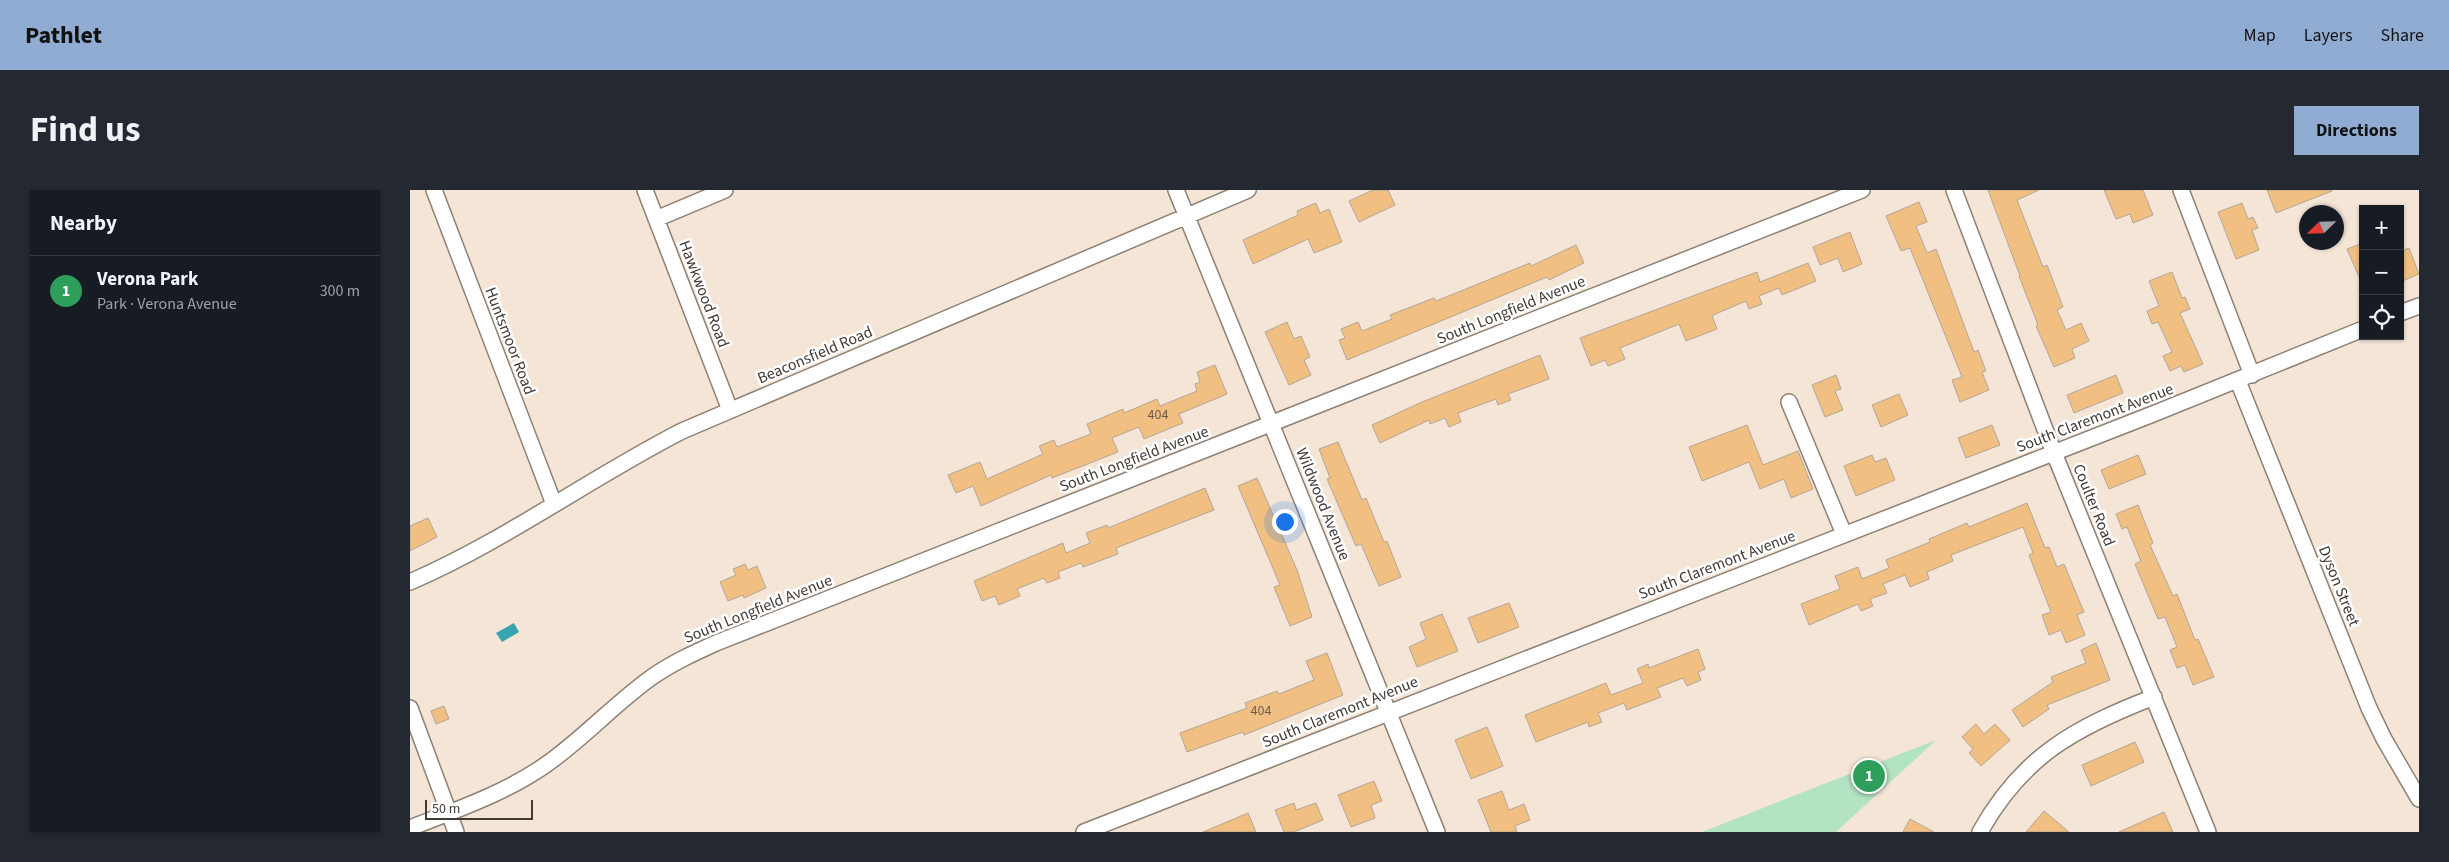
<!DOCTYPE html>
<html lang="en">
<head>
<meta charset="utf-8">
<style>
	body { margin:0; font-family:"Source Sans 3",sans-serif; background:#242831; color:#f1f3f6 }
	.controls { position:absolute; right:15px; top:15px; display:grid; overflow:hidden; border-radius:0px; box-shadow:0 1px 4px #0004 }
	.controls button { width:45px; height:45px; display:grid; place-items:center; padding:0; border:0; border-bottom:1px solid #363941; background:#171b24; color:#f1f3f6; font:25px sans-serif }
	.compass { position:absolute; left:1889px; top:15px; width:45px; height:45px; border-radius:50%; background:#171b24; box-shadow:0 1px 4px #0004; rotate:247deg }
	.scale { position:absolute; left:15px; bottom:12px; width:108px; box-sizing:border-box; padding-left:5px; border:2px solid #413b36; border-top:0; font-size:14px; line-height:18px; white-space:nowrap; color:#413b36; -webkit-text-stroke:4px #fff; paint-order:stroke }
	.you { position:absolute; left:874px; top:331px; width:18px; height:18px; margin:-12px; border:4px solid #fff; border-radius:50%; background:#1a73e8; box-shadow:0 0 0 8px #1a73e833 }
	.badge { display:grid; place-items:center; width:32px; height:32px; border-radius:50%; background:#91acd2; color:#fff; font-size:16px; font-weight:700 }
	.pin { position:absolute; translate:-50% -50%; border:2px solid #fff; box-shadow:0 1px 5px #0006 }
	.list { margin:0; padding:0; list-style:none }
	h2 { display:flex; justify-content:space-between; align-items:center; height:65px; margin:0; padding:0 20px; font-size:21px }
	h2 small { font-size:16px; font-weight:400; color:#9ea1a6 }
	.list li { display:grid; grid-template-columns:32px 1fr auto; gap:15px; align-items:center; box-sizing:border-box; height:70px; padding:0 20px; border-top:1px solid #363941 }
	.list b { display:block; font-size:19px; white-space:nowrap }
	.list p { margin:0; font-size:16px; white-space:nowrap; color:#9ea1a6 }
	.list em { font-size:16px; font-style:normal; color:#9ea1a6 }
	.icon { flex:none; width:28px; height:28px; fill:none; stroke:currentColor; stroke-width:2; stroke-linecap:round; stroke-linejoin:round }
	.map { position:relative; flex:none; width:2009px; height:642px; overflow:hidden; border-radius:0px }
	header { display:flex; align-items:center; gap:30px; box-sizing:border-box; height:70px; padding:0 25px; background:#91acd2; color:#111 }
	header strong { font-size:24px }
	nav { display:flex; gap:28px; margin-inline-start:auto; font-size:18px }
	.intro { display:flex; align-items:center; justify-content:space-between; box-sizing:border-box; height:120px; padding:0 30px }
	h1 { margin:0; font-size:35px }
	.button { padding:12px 22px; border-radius:0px; background:#91acd2; color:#111; font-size:18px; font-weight:700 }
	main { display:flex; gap:30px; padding:0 30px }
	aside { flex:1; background:#171b24; border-radius:0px; box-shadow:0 1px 4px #0004 }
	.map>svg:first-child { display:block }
	.green { fill:#b2e3c2 }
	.water { fill:#37a4af }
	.building { fill:#f1bf81; stroke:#b2a698 }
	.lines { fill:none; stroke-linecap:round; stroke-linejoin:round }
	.minor-casing { stroke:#8e8074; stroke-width:18 }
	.minor { stroke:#fff; stroke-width:15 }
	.labels { text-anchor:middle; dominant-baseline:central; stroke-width:5; stroke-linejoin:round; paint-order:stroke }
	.number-label { font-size:14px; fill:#6d5c49 }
	.street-label { font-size:16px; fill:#413b36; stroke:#fff }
</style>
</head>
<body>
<header>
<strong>Pathlet</strong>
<nav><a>Map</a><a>Layers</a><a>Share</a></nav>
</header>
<div class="intro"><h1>Find us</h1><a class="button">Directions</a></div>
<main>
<aside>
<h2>Nearby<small></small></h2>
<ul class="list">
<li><span class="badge" style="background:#2e9e5b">1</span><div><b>Verona Park</b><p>Park · Verona Avenue</p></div><em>300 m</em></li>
</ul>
</aside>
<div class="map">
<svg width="2009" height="642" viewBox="0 0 2009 642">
	<rect width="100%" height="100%" fill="#f4e5d7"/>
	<path class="green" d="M 1526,550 L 1426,642 L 1292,642 Z"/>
	<path class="water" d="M 104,433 L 109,442 L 92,452 L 86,443 Z"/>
	<path class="building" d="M 963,0 L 978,0 L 985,15 L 949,32 L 939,11 Z
		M 1578,0 L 1629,0 L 1607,10 L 1633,77 L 1637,75 L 1653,117 L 1647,120 L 1656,140 L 1671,133 L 1679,151 L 1662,159 L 1665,168 L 1644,177 L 1626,136 L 1628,135 L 1609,86 L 1610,86 Z
		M 1694,0 L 1733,0 L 1743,25 L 1723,33 L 1720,24 L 1706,29 Z
		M 1857,0 L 1922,0 L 1922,1 L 1866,23 Z
		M 1509,12 L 1517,32 L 1506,36 L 1517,63 L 1526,59 L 1564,162 L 1568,160 L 1576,181 L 1572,182 L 1579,200 L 1550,212 L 1542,190 L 1552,187 L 1540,157 L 1500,58 L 1491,61 L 1476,26 Z
		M 906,13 L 910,23 L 919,19 L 932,52 L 904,63 L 898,49 L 843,74 L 833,50 L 888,25 L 887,21 Z
		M 1832,13 L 1838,29 L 1843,27 L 1848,38 L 1842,40 L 1849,60 L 1826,69 L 1808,22 Z
		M 1440,42 L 1452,74 L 1433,82 L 1428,68 L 1410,75 L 1403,57 Z
		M 1953,53 L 1953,96 L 1937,59 Z
		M 1166,55 L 1174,73 L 1139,90 L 1137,87 L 937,170 L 929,150 L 935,148 L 931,139 L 948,132 L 952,141 L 982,129 L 980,125 L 1024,108 L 1026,111 L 1120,73 L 1121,76 Z
		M 1999,58 L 2009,84 L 1990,92 L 1990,62 Z
		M 1398,73 L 1406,91 L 1372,105 L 1369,98 L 1349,106 L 1352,114 L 1339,119 L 1336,111 L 1308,123 L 1302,126 L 1307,139 L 1276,151 L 1269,134 L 1210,158 L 1215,169 L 1198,176 L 1195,170 L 1181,176 L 1170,148 L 1347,82 L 1350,92 Z
		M 1762,82 L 1772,108 L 1775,107 L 1780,119 L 1770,123 L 1793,174 L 1774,182 L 1771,176 L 1760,181 L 1753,166 L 1762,162 L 1748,132 L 1742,134 L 1737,121 L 1749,116 L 1739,91 Z
		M 877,132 L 884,149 L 891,146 L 900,167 L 894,170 L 901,185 L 879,195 L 855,142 Z
		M 1130,165 L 1139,189 L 1098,204 L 1101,210 L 1088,215 L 1086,209 L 1048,223 L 1051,232 L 1039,237 L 1035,228 L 1020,234 L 1019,230 L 970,253 L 962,235 L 1012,212 Z
		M 805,175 L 817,204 L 769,224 L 773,233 L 734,249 L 729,237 L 702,248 L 708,262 L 642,288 L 641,285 L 571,316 L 563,296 L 546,303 L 538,285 L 570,272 L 577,289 L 633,264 L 629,256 L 644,250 L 647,257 L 681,244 L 677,234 L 713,219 L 714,223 L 747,209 L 750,216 L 787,201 L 785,194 L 790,192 L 787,182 Z
		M 1426,185 L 1431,199 L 1425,201 L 1433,220 L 1415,227 L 1402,195 Z
		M 1706,185 L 1713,203 L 1664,223 L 1657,205 Z
		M 1489,204 L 1498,225 L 1471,237 L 1462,215 Z
		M 1337,235 L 1353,275 L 1388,261 L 1403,299 L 1381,308 L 1374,289 L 1350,299 L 1339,272 L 1292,291 L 1279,257 Z
		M 1582,235 L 1590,255 L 1556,268 L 1548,248 Z
		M 928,252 L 952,310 L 956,308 L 974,352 L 977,351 L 991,387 L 969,396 L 951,354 L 946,356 L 917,289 L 920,288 L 909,259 Z
		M 1462,265 L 1465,272 L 1476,268 L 1485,290 L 1446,306 L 1434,276 Z
		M 1728,265 L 1736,284 L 1699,299 L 1691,280 Z
		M 847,288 L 887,380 L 902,427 L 880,436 L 864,397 L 870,395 L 828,296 Z
		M 795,298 L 804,320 L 706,358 L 708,364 L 673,377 L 671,373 L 648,382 L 650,388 L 637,393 L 634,388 L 607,399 L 610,406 L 589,415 L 585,406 L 572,411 L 564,391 L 653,353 L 656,363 L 680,353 L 676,343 L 697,335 L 698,338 Z
		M 1617,313 L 1635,358 L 1639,357 L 1647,377 L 1654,374 L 1674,422 L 1667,425 L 1675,445 L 1656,453 L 1651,440 L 1639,445 L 1632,425 L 1641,422 L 1619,365 L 1623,363 L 1613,337 L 1541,365 L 1543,371 L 1517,382 L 1519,389 L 1500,397 L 1495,385 L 1473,394 L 1477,403 L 1460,409 L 1463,416 L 1451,421 L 1448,414 L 1399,435 L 1391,414 L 1430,399 L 1425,386 L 1448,377 L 1452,389 L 1479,378 L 1476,370 L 1520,352 L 1519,349 L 1557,333 L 1559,337 Z
		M 1728,315 L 1743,353 L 1740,355 L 1763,406 L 1767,404 L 1785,450 L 1788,449 L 1804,487 L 1783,495 L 1775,475 L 1767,478 L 1760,460 L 1767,457 L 1755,427 L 1748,429 L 1725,374 L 1731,371 L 1717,337 L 1712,339 L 1706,324 Z
		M 18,328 L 27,347 L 0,361 L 0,336 Z
		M 335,374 L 338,380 L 347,376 L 356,398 L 334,408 L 333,405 L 318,411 L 310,392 L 326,385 L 323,379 Z
		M 1099,413 L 1109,437 L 1068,453 L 1058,428 Z
		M 1032,424 L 1048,461 L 1007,477 L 999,457 L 1016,449 L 1010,433 Z
		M 1686,453 L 1700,490 L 1637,515 L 1639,519 L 1613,537 L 1602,520 L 1643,492 L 1641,487 L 1676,473 L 1671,460 Z
		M 1288,459 L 1295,479 L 1288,482 L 1291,490 L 1277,496 L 1273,488 L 1247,498 L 1251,507 L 1217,520 L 1214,513 L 1188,523 L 1192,532 L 1179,537 L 1178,532 L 1126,552 L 1115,525 L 1196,493 L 1201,505 L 1233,493 L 1227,479 L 1238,474 L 1239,478 Z
		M 917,463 L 933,505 L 834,545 L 833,542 L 777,562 L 770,543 L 837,518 L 835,513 L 867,501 L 869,504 L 904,490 L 896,471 Z
		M 34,516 L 39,529 L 26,534 L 21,521 Z
		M 1566,534 L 1574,544 L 1585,534 L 1600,550 L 1571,576 L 1559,563 L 1563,559 L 1552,547 Z
		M 1077,537 L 1093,576 L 1061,589 L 1045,550 Z
		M 1725,552 L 1734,572 L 1681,596 L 1672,575 Z
		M 964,591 L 972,611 L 961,615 L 965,628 L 941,637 L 928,605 Z
		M 1092,601 L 1099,620 L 1114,614 L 1120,630 L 1105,636 L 1107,642 L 1081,642 L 1068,610 Z
		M 884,613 L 886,620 L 906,613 L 913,630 L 884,642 L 874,642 L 865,620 Z
		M 1634,621 L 1659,642 L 1616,642 Z
		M 1754,622 L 1763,642 L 1709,642 Z
		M 838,623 L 846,642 L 793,642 Z
		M 1500,629 L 1524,642 L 1493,642 Z"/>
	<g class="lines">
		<defs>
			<path id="minor" d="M 24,0 L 144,314
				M 235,0 L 320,220
				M 766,0 L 1027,642
				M 1544,0 L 1644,263 L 1798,642
				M 1771,0 L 1842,185
				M 246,29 L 315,0
				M 1990,123 L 2009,116
				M 1828,191 L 1959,518 L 1974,549 L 2009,609
				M 1379,212 L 1434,344
				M 0,392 C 95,351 180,288 272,241 L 838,0
				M 0,518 L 46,642
				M 0,638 C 46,620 93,604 134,576 C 172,550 204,514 242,487 C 262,473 284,463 306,453 L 1452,0
				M 674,642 L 1743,224 L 1953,139
				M 1570,642 C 1612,566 1666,537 1744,507"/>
		</defs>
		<use href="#minor" class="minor-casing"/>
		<use href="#minor" class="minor"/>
	</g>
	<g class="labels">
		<g class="number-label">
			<text x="748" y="225">404</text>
			<text x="851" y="521">404</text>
		</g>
		<g class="street-label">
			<text transform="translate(294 104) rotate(69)">Hawkwood Road</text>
			<text transform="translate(1101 120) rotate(-22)">South Longfield Avenue</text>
			<text transform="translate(100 151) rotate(69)">Huntsmoor Road</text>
			<text transform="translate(405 165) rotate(-23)">Beaconsfield Road</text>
			<text transform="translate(1685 228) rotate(-21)">South Claremont Avenue</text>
			<text transform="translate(724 269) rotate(-21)">South Longfield Avenue</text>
			<text transform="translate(913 314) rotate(68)">Wildwood Avenue</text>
			<text transform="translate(1684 315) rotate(68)">Coulter Road</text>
			<text transform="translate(1307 375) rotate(-21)">South Claremont Avenue</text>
			<text transform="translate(1929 396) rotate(68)">Dyson Street</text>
			<text transform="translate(348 419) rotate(-22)">South Longfield Avenue</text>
			<text transform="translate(930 522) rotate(-22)">South Claremont Avenue</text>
		</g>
	</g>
</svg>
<div class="controls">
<button>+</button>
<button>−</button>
<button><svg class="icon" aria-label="locate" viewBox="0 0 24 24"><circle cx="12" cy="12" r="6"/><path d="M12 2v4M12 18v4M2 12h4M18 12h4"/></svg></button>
</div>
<svg class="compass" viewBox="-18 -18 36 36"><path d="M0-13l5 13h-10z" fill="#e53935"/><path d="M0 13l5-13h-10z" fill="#9ea1a6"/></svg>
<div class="scale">50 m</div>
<div class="you"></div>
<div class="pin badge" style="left:1459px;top:586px;background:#2e9e5b">1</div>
</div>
</main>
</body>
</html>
